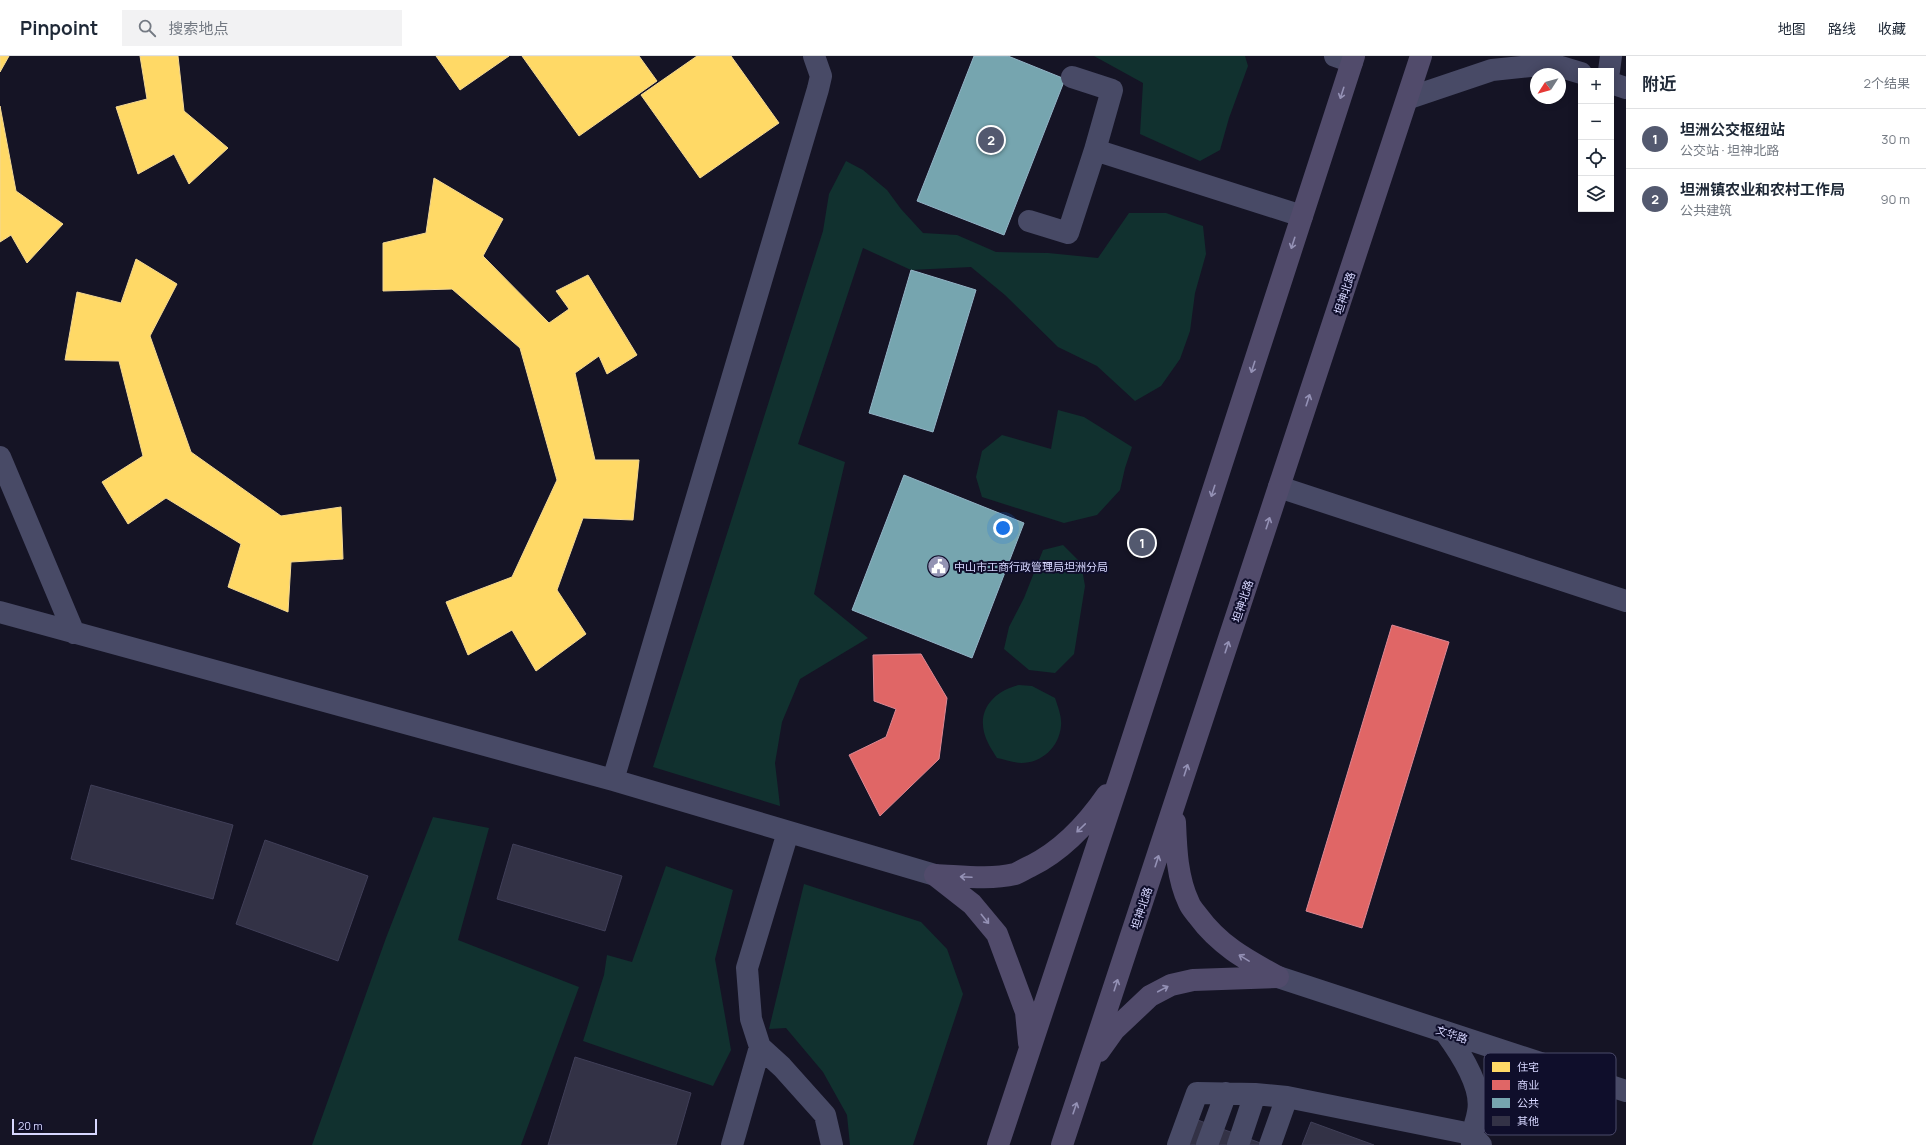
<!DOCTYPE html>
<html lang="zh">
<head>
<meta charset="utf-8">
<style>
	body { margin:0; font-family:Manrope,"Noto Sans SC",sans-serif; background:#f2f2f3; color:#1f2937 }
	.controls { position:absolute; right:12px; top:12px; display:grid; overflow:hidden; border-radius:0px; box-shadow:0 2px 10px #0003 }
	.controls button { width:36px; height:36px; display:grid; place-items:center; padding:0; border:0; border-bottom:1px solid #e0e1e3; background:#fff; color:#1f2937; font:20px sans-serif }
	.compass { position:absolute; left:1530px; top:12px; width:36px; height:36px; border-radius:50%; background:#fff; box-shadow:0 2px 10px #0003; rotate:234deg }
	.scale { position:absolute; left:12px; bottom:10px; width:85px; box-sizing:border-box; padding-left:4px; border:2px solid #d7d7ff; border-top:0; font-size:11px; line-height:14px; white-space:nowrap; color:#d7d7ff; -webkit-text-stroke:3px #0f0e2b; paint-order:stroke }
	.you { position:absolute; left:1003px; top:472px; width:14px; height:14px; margin:-10px; border:3px solid #fff; border-radius:50%; background:#1a73e8; box-shadow:0 0 0 6px #1a73e833 }
	.badge { display:grid; place-items:center; width:26px; height:26px; border-radius:50%; background:#53596f; color:#fff; font-size:13px; font-weight:700 }
	.pin { position:absolute; translate:-50% -50%; border:2px solid #fff; box-shadow:0 1px 4px #0006 }
	.list { margin:0; padding:0; list-style:none }
	h2 { display:flex; justify-content:space-between; align-items:center; height:52px; margin:0; padding:0 16px; font-size:17px }
	h2 small { font-size:13px; font-weight:400; color:#747a83 }
	.list li { display:grid; grid-template-columns:26px 1fr auto; gap:12px; align-items:center; box-sizing:border-box; height:60px; padding:0 16px; border-top:1px solid #e0e1e3 }
	.list b { display:block; font-size:15px; white-space:nowrap }
	.list p { margin:0; font-size:13px; white-space:nowrap; color:#747a83 }
	.list em { font-size:13px; font-style:normal; color:#747a83 }
	.icon { flex:none; width:22px; height:22px; fill:none; stroke:currentColor; stroke-width:2; stroke-linecap:round; stroke-linejoin:round }
	.map { position:relative; flex:none; width:1626px; height:1089px; overflow:hidden }
	header { display:flex; align-items:center; gap:24px; box-sizing:border-box; height:56px; padding:0 20px; background:#fff; border-bottom:1px solid #e0e1e3 }
	header strong { font-size:19px }
	nav { display:flex; gap:22px; margin-inline-start:auto; font-size:14px }
	.search { width:280px; height:36px; background:#f2f2f3; display:flex; align-items:center; gap:10px; box-sizing:border-box; padding:0 14px; border-radius:0px; color:#747a83; font-size:15px }
	main { display:flex }
	aside { flex:1; background:#fff }
	.map>svg:first-child { display:block }
	.green { fill:#11312f }
	.homes { fill:#ffd966; stroke:#f3d894 }
	.shops { fill:#e06666; stroke:#dd8894 }
	.public { fill:#76a5af; stroke:#93b4c7 }
	.building { fill:#333246; stroke:#403f58 }
	.lines { fill:none; stroke-linecap:round; stroke-linejoin:round }
	.minor { stroke:#484a66; stroke-width:22 }
	.major { stroke:#514b6b; stroke-width:22 }
	.oneway { stroke:#9491b5 }
	.labels { text-anchor:middle; dominant-baseline:central; stroke-width:4; stroke-linejoin:round; paint-order:stroke }
	.street-label { font-size:11px; fill:#d7d7ff; stroke:#0f0e2b }
	.poi-label { font-size:11px; fill:#d7d7ff; stroke:#0f0e2b; text-anchor:start }
	.key { fill:#0f0e2b; stroke:#4b4a6b; stroke-width:1 }
	.key-label { font-size:11px; fill:#d7d7ff }
</style>
</head>
<body>
<header>
<strong>Pinpoint</strong>
<div class="search"><svg class="icon" aria-label="search" viewBox="0 0 24 24"><circle cx="10" cy="10" r="6"/><path d="M15 15l6 6"/></svg>搜索地点</div>
<nav><a>地图</a><a>路线</a><a>收藏</a></nav>
</header>
<main>
<div class="map">
<svg width="1626" height="1089" viewBox="0 0 1626 1089">
	<rect width="100%" height="100%" fill="#151425"/>
	<path class="green" d="M 1094,0 L 1245,0 L 1248,10 L 1229,62 L 1220,94 L 1200,105 L 1140,78 L 1143,27 Z
		M 846,105 L 863,114 L 887,134 L 901,153 L 923,177 L 957,179 L 996,196 L 1048,197 L 1098,202 L 1129,157 L 1166,157 L 1203,170 L 1206,198 L 1195,237 L 1190,275 L 1180,303 L 1161,330 L 1135,345 L 1097,310 L 1058,291 L 1005,239 L 971,211 L 911,214 L 863,192 L 798,388 L 845,406 L 814,538 L 868,582 L 800,623 L 782,666 L 775,707 L 780,750 L 653,711 L 823,175 L 829,138 Z
		M 1058,354 L 1084,361 L 1132,391 L 1125,412 L 1120,434 L 1097,459 L 1064,467 L 982,441 L 976,421 L 982,395 L 1002,379 L 1051,393 Z
		M 1063,489 L 1081,507 L 1085,530 L 1074,598 L 1055,617 L 1029,614 L 1004,593 L 1009,571 L 1024,542 L 1043,494 Z
		M 1019,629 L 1032,630 L 1055,642 C 1058,651 1062,661 1061,670 C 1059,691 1042,707 1021,707 C 1013,707 1004,703 997,702 C 992,694 986,685 984,676 C 978,651 997,634 1019,629 Z
		M 433,761 L 489,772 L 458,884 L 579,931 L 521,1089 L 312,1089 L 386,882 Z
		M 666,810 L 733,834 L 715,903 L 731,994 L 713,1030 L 583,985 L 604,919 L 607,899 L 632,906 Z
		M 804,828 L 921,866 L 947,893 L 963,938 L 913,1089 L 850,1089 L 847,1059 L 823,1016 L 786,972 L 769,973 Z"/>
	<path class="homes" d="M 0,0 L 9,0 L 0,16 Z
		M 140,0 L 178,0 L 184,55 L 228,92 L 189,128 L 174,98 L 138,118 L 116,51 L 147,43 Z
		M 436,0 L 509,0 L 460,34 Z
		M 522,0 L 639,0 L 657,25 L 579,80 Z
		M 697,0 L 731,0 L 779,67 L 700,122 L 641,39 Z
		M 0,50 L 16,135 L 63,168 L 27,207 L 11,179 L 0,186 Z
		M 434,122 L 503,163 L 483,200 L 549,267 L 569,253 L 556,235 L 588,219 L 637,299 L 607,318 L 599,300 L 575,317 L 595,404 L 639,404 L 633,464 L 583,462 L 557,534 L 586,578 L 536,615 L 512,574 L 468,599 L 446,546 L 512,521 L 557,424 L 520,292 L 452,233 L 383,235 L 383,187 L 426,177 Z
		M 136,203 L 177,228 L 150,280 L 191,396 L 281,460 L 341,451 L 343,503 L 291,506 L 288,556 L 228,531 L 241,488 L 166,442 L 128,468 L 102,426 L 143,400 L 119,305 L 65,304 L 77,236 L 121,247 Z"/>
	<path class="shops" d="M 1392,569 L 1449,586 L 1362,872 L 1306,855 Z
		M 921,598 L 947,642 L 939,703 L 880,760 L 849,699 L 886,681 L 896,653 L 874,645 L 873,599 Z"/>
	<path class="public" d="M 974,0 L 1008,0 L 1065,23 L 1004,179 L 917,145 Z
		M 911,214 L 976,234 L 933,376 L 869,357 Z
		M 904,419 L 1024,467 L 972,602 L 852,554 Z"/>
	<path class="building" d="M 91,729 L 233,769 L 213,843 L 71,803 Z
		M 265,784 L 368,820 L 338,905 L 236,868 Z
		M 513,788 L 622,820 L 605,875 L 497,843 Z
		M 575,1001 L 691,1037 L 676,1089 L 548,1089 Z
		M 1195,1063 L 1266,1089 L 1186,1089 Z
		M 1311,1066 L 1374,1089 L 1302,1089 Z"/>
	<g class="lines">
		<path class="minor" d="M 1335,0 L 1352,6
			M 1609,15 L 1611,0
			M 1072,21 L 1112,34 L 1095,94
			M 1611,27 L 1626,32
			M 1409,42 L 1492,14 L 1551,8 L 1581,17
			M 1029,165 L 1068,177 L 1095,94 L 1302,160
			M 0,401 L 74,577
			M 1279,431 L 1626,545
			M 0,556 L 613,724 L 935,819
			M 613,724 L 818,33 L 821,20 L 814,0
			M 1278,921 L 1626,1035
			M 1445,976 C 1459,995 1483,1031 1478,1056 C 1476,1069 1471,1075 1472,1089
			M 760,991 L 751,963 L 747,912 L 788,776
			M 1479,1056 L 1509,1031 L 1547,1009
			M 732,1089 L 760,991 L 782,1011 L 825,1059 L 832,1089
			M 1178,1089 L 1197,1037 L 1255,1038 L 1287,1041 L 1471,1078 L 1481,1089
			M 1207,1089 L 1226,1037
			M 1238,1089 L 1255,1038
			M 1270,1089 L 1287,1041"/>
		<path class="major" d="M 1175,766 C 1176,792 1177,822 1189,847 C 1191,852 1195,856 1198,860 C 1220,890 1247,904 1278,921
			M 935,819 C 961,820 989,824 1015,818 C 1020,816 1026,812 1031,810 C 1063,794 1087,768 1107,739
			M 935,819 L 972,848 L 997,878 L 1026,956 L 1029,987
			M 1099,995 L 1114,974 L 1150,940 L 1171,929 L 1193,924 L 1278,921
			M 998,1089 L 1121,718 L 1354,0
			M 1062,1089 L 1421,0"/>
	</g>
	<defs><path id="oneway-shaft" d="M-6 0H5M1.5-3L5.5 0L1.5 3" fill="none" stroke-width="1.6" stroke-linecap="round" stroke-linejoin="round"/></defs>
	<g class="oneway">
		<use href="#oneway-shaft" transform="translate(1342 37) rotate(108)"/>
		<use href="#oneway-shaft" transform="translate(1293 187) rotate(108)"/>
		<use href="#oneway-shaft" transform="translate(1253 311) rotate(108)"/>
		<use href="#oneway-shaft" transform="translate(1308 344) rotate(-72)"/>
		<use href="#oneway-shaft" transform="translate(1213 435) rotate(108)"/>
		<use href="#oneway-shaft" transform="translate(1268 467) rotate(-72)"/>
		<use href="#oneway-shaft" transform="translate(1227 591) rotate(-72)"/>
		<use href="#oneway-shaft" transform="translate(1186 714) rotate(-72)"/>
		<use href="#oneway-shaft" transform="translate(1081 772) rotate(136)"/>
		<use href="#oneway-shaft" transform="translate(1157 805) rotate(-72)"/>
		<use href="#oneway-shaft" transform="translate(966 821) rotate(-177)"/>
		<use href="#oneway-shaft" transform="translate(985 863) rotate(51)"/>
		<use href="#oneway-shaft" transform="translate(1244 902) rotate(-149)"/>
		<use href="#oneway-shaft" transform="translate(1116 929) rotate(-72)"/>
		<use href="#oneway-shaft" transform="translate(1163 933) rotate(-28)"/>
		<use href="#oneway-shaft" transform="translate(1075 1052) rotate(-71)"/>
	</g>
	<defs>
		<symbol id="civic-disc" viewBox="-11 -11 22 22"><circle r="9.5" fill="#9393b3" stroke="#0f0e2b"/><path d="M-.6-6.5H3V-4.5H.6V-3L4-1V1h2V6H-6V1h2V-1L-.6-3ZM-1.2 2.5V6h2.4V2.5Z" fill="#fff"/></symbol>
	</defs>
	<g fill-rule="evenodd">
		<use href="#civic-disc" x="926" y="498" width="25" height="25"/>
	</g>
	<g class="labels">
		<g class="street-label">
			<text transform="translate(1344 237) rotate(-72)">坦神北路</text>
			<text transform="translate(1242 545) rotate(-72)">坦神北路</text>
			<text transform="translate(1141 852) rotate(-72)">坦神北路</text>
			<text transform="translate(1452 978) rotate(18)">文华路</text>
		</g>
		<g class="poi-label">
			<text x="954" y="510">中山市工商行政管理局坦洲分局</text>
		</g>
	</g>
	<rect x="1484" y="997" width="132" height="82" rx="6" class="key"/>
	<rect x="1492" y="1006" width="18" height="10" fill="#ffd966"/>
	<rect x="1492" y="1024" width="18" height="10" fill="#e06666"/>
	<rect x="1492" y="1042" width="18" height="10" fill="#76a5af"/>
	<rect x="1492" y="1060" width="18" height="10" fill="#333246"/>
	<g class="key-label">
		<text x="1517" y="1015">住宅</text>
		<text x="1517" y="1033">商业</text>
		<text x="1517" y="1051">公共</text>
		<text x="1517" y="1069">其他</text>
	</g>
</svg>
<div class="controls">
<button>+</button>
<button>−</button>
<button><svg class="icon" aria-label="locate" viewBox="0 0 24 24"><circle cx="12" cy="12" r="6"/><path d="M12 2v4M12 18v4M2 12h4M18 12h4"/></svg></button>
<button><svg class="icon" aria-label="layers" viewBox="0 0 24 24"><path d="M12 4l9 5-9 5-9-5zM3 14l9 5 9-5"/></svg></button>
</div>
<svg class="compass" viewBox="-18 -18 36 36"><path d="M0-13l5 13h-10z" fill="#e53935"/><path d="M0 13l5-13h-10z" fill="#747a83"/></svg>
<div class="scale">20 m</div>
<div class="you"></div>
<div class="pin badge" style="left:1142px;top:487px">1</div>
<div class="pin badge" style="left:991px;top:84px">2</div>
</div>
<aside>
<h2>附近<small>2个结果</small></h2>
<ul class="list">
<li><span class="badge">1</span><div><b>坦洲公交枢纽站</b><p>公交站 · 坦神北路</p></div><em>30 m</em></li>
<li><span class="badge">2</span><div><b>坦洲镇农业和农村工作局</b><p>公共建筑</p></div><em>90 m</em></li>
</ul>
</aside>
</main>
</body>
</html>
